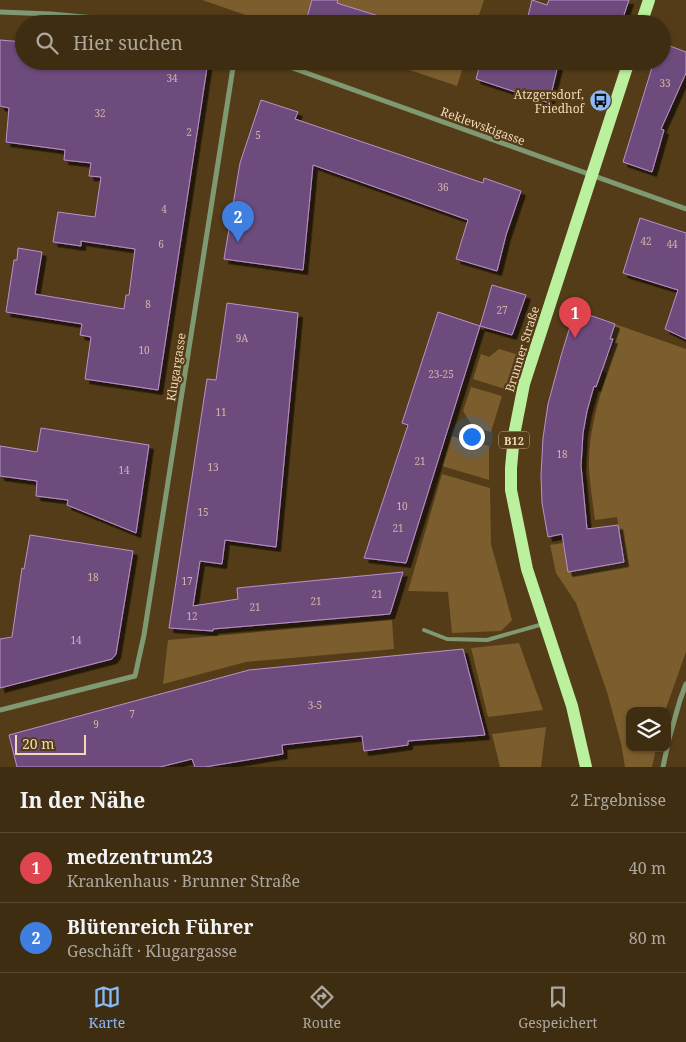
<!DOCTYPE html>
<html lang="de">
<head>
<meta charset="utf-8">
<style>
	body { margin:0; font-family:"Noto Serif",serif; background:#46351b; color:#f1f3f6 }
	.controls { position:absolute; right:15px; bottom:15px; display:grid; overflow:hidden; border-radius:10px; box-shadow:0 1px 4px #0004 }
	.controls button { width:45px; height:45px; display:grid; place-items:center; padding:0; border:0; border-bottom:1px solid #584932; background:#3f2d12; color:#f1f3f6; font:25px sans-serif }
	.scale { position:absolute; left:15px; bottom:12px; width:71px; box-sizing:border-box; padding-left:5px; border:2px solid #f1d9b8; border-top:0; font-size:14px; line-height:18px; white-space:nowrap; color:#f1d9b8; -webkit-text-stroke:4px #543c18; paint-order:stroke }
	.you { position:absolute; left:471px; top:436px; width:18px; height:18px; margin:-12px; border:4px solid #fff; border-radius:50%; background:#1a73e8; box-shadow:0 0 0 8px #1a73e833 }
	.badge { display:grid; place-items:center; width:32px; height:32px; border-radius:50%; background:#88bafc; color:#fff; font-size:16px; font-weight:700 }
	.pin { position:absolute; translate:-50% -41px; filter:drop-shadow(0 1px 2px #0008) }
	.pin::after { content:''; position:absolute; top:26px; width:18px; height:15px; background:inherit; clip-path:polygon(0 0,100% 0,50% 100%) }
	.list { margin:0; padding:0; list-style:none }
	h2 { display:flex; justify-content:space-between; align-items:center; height:65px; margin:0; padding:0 20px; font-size:21px }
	h2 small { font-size:16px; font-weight:400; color:#ada89f }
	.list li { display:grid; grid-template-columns:32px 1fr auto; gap:15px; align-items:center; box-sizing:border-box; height:70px; padding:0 20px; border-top:1px solid #584932 }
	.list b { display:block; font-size:19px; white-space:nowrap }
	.list p { margin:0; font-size:16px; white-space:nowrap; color:#ada89f }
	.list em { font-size:16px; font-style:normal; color:#ada89f }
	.icon { flex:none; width:28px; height:28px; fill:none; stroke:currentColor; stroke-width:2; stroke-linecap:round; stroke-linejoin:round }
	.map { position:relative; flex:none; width:686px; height:767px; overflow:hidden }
	.search { position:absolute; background:#3f2d12; box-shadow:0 1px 4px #0004; left:15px; right:15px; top:15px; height:55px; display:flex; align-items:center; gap:12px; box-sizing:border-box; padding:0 18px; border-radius:28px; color:#ada89f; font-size:19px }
	.sheet { height:205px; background:#3f2d12 }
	nav { display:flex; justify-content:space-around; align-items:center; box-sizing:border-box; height:70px; border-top:1px solid #584932; background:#3f2d12; font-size:14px; color:#ada89f }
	nav a { display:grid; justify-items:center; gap:2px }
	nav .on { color:#88bafc }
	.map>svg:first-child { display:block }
	.green { fill:#7c5d2e }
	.building { fill:#6d4c7b; stroke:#bb8fcf; filter:url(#shadow) }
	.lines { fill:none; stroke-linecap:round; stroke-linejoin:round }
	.service { stroke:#7f9a72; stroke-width:4 }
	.minor { stroke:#7f9a72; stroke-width:5 }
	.primary { stroke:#bbf19e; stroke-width:12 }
	.labels { text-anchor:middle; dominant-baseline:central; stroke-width:4.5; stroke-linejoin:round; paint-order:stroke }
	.number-label { font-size:10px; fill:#d0b6a9 }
	.shield { fill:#543c18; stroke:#c2aa88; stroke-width:1 }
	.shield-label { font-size:11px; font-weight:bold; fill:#f1d9b8 }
	.poi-label { font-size:12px; fill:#f1d9b8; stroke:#543c18; text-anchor:end }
	.street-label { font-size:12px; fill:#f1d9b8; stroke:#543c18 }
</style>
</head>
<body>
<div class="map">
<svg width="686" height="767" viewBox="0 0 686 767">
	<defs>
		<filter id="shadow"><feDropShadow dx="4.5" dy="4.5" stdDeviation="0" flood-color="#0009"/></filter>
	</defs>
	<rect width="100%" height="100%" fill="#543c18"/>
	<path class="green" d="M 202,0 L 484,0 L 476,24 L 272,24 Z
		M 383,61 L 465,61 L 457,86 Z
		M 615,324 L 686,349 L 686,652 L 665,711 L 630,711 L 630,748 L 656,748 L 652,767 L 625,767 L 621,743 L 607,692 L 576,603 L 556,573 L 550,545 L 563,543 L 569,572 L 624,561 L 617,517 L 595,520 C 593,503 590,486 589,469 C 588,436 597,404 607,373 L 600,370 L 605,354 L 610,355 L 615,340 L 610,339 Z
		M 499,349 L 516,354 L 505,389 L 473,379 L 481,354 L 489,357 Z
		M 471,387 L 502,396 L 491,432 L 473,427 L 463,411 Z
		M 451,436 L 489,446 L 489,480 L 442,466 Z
		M 442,474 L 490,488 L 491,544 L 512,620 L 501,631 L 452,633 L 448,592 L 408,591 Z
		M 392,620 L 394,649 L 246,662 L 163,684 L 168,640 Z
		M 519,643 L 543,710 L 488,717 L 471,648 Z
		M 546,727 L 541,767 L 500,767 L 492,734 Z"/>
	<path class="building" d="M 312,0 L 338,0 L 337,3 L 388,19 L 388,24 L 305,24 Z
		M 532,0 L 547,5 L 549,0 L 629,0 L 621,24 L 613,24 L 589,17 L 594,19 L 593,24 L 526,24 Z
		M 0,40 L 24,42 L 24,61 L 208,61 L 158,390 L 85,379 L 91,337 L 80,335 L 82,324 L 6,312 L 14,260 L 17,260 L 18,248 L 42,252 L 35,294 L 124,309 L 126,295 L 129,295 L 135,249 L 81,241 L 81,246 L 53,242 L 58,212 L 95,217 L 101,177 L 89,176 L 91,163 L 64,160 L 65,150 L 6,142 L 9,108 L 0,106 Z
		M 662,43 L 686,52 L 686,73 L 661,129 L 664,130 L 652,172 L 623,162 L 654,61 L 662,61 Z
		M 481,61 L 559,61 L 549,103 L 476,79 Z
		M 261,100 L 298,112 L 295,119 L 483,183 L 484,178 L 521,191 L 506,235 L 497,271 L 456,259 L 468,220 L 313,165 L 303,270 L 224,259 L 240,163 Z
		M 640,218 L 686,233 L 686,339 L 665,329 L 678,290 L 623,273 Z
		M 492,285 L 526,295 L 512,335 L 480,326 Z
		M 227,303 L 298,313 L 276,547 L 225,540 L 222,564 L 200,561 L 193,606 L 238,599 L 237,588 L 403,572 L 390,614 L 213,629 L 213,631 L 169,628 L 207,379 L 216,380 Z
		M 575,310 L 615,324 L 610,339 L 613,339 L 596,387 L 594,386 L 587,411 L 583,433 L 581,466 L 587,529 L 618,525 L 624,562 L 568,572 L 562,534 L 548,537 L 542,503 L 541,475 L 543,438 L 548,404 L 561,356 Z
		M 438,312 L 480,326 L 406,563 L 364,558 L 408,425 L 402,423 Z
		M 41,428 L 149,445 L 136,533 L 67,505 L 68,500 L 36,496 L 37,481 L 0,476 L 0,446 L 37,452 Z
		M 30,535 L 133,551 L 116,654 L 112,659 L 0,688 L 0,639 L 12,637 L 22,568 L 24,569 Z
		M 463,649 L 485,735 L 408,741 L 408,745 L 364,751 L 362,736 L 282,745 L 283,754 L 205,767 L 195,767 L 192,759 L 160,767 L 17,767 L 9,735 L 249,670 Z"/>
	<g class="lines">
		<path class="service" d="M 424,630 L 447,639 L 487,640 L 543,624"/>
		<path class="minor" d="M 0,12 L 51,14 L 160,24
			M 273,61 L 686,209
			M 0,710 L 135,676 L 144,635 L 234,61
			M 667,746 L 680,700 L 686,684
			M 663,767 L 667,748"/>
		<path class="primary" d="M 641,24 L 649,0
			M 586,767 L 572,706 L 527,569 L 511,490 L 511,468 L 514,435 L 524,384 L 629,61"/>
	</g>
	<defs>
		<symbol id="bus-disc" viewBox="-11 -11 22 22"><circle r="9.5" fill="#88bafc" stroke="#543c18"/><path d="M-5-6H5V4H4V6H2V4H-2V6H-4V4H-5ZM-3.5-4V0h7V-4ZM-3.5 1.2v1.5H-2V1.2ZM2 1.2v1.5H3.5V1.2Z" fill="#111"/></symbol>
	</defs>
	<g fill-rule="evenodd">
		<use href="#bus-disc" x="588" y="88" width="25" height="25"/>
	</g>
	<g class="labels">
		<g class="number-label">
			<text x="172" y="78">34</text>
			<text x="665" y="83">33</text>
			<text x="100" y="113">32</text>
			<text x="189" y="132">2</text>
			<text x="258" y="135">5</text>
			<text x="443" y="187">36</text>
			<text x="164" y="209">4</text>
			<text x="646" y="241">42</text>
			<text x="161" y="244">6</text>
			<text x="672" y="244">44</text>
			<text x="148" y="304">8</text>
			<text x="502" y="310">27</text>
			<text x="242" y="338">9A</text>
			<text x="144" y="350">10</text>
			<text x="441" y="374">23-25</text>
			<text x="221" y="412">11</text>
			<text x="562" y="454">18</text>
			<text x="420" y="461">21</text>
			<text x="213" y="467">13</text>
			<text x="124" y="470">14</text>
			<text x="402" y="506">10</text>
			<text x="203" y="512">15</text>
			<text x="398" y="528">21</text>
			<text x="93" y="577">18</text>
			<text x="187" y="581">17</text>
			<text x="377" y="594">21</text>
			<text x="316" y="601">21</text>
			<text x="255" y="607">21</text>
			<text x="192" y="616">12</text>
			<text x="76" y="640">14</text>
			<text x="315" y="705">3-5</text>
			<text x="132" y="714">7</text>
			<text x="96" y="724">9</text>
		</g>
		<rect class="shield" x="499" y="431.5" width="30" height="17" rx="4"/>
		<g class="shield-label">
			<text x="514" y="440">B12</text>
		</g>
		<g class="poi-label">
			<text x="584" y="94">Atzgersdorf,<tspan x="584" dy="14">Friedhof</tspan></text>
		</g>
		<g class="street-label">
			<text transform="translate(483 126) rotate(20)">Reklewskigasse</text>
			<text transform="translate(522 349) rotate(-73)">Brunner Straße</text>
			<text transform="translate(176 367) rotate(-81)">Klugargasse</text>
		</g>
	</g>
</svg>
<div class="controls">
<button><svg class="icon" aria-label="layers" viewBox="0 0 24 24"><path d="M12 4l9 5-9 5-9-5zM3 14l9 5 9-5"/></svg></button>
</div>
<div class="scale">20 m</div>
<div class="you"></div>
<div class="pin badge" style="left:575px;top:338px;background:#e0444e">1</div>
<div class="pin badge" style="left:238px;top:242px;background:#3f7fe0">2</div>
<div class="search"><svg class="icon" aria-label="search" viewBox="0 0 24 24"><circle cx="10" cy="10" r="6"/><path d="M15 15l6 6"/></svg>Hier suchen</div>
</div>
<section class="sheet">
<h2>In der Nähe<small>2 Ergebnisse</small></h2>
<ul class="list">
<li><span class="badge" style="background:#e0444e">1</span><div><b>medzentrum23</b><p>Krankenhaus · Brunner Straße</p></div><em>40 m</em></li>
<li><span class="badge" style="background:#3f7fe0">2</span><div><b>Blütenreich Führer</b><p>Geschäft · Klugargasse</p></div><em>80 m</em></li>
</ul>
</section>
<nav>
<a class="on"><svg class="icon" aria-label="map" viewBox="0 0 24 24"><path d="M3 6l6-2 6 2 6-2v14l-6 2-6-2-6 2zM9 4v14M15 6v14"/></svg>Karte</a>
<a><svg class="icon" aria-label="directions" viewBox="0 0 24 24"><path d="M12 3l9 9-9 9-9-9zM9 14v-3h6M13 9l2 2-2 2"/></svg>Route</a>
<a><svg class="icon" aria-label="saved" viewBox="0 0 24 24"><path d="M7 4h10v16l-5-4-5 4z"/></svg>Gespeichert</a>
</nav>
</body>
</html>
